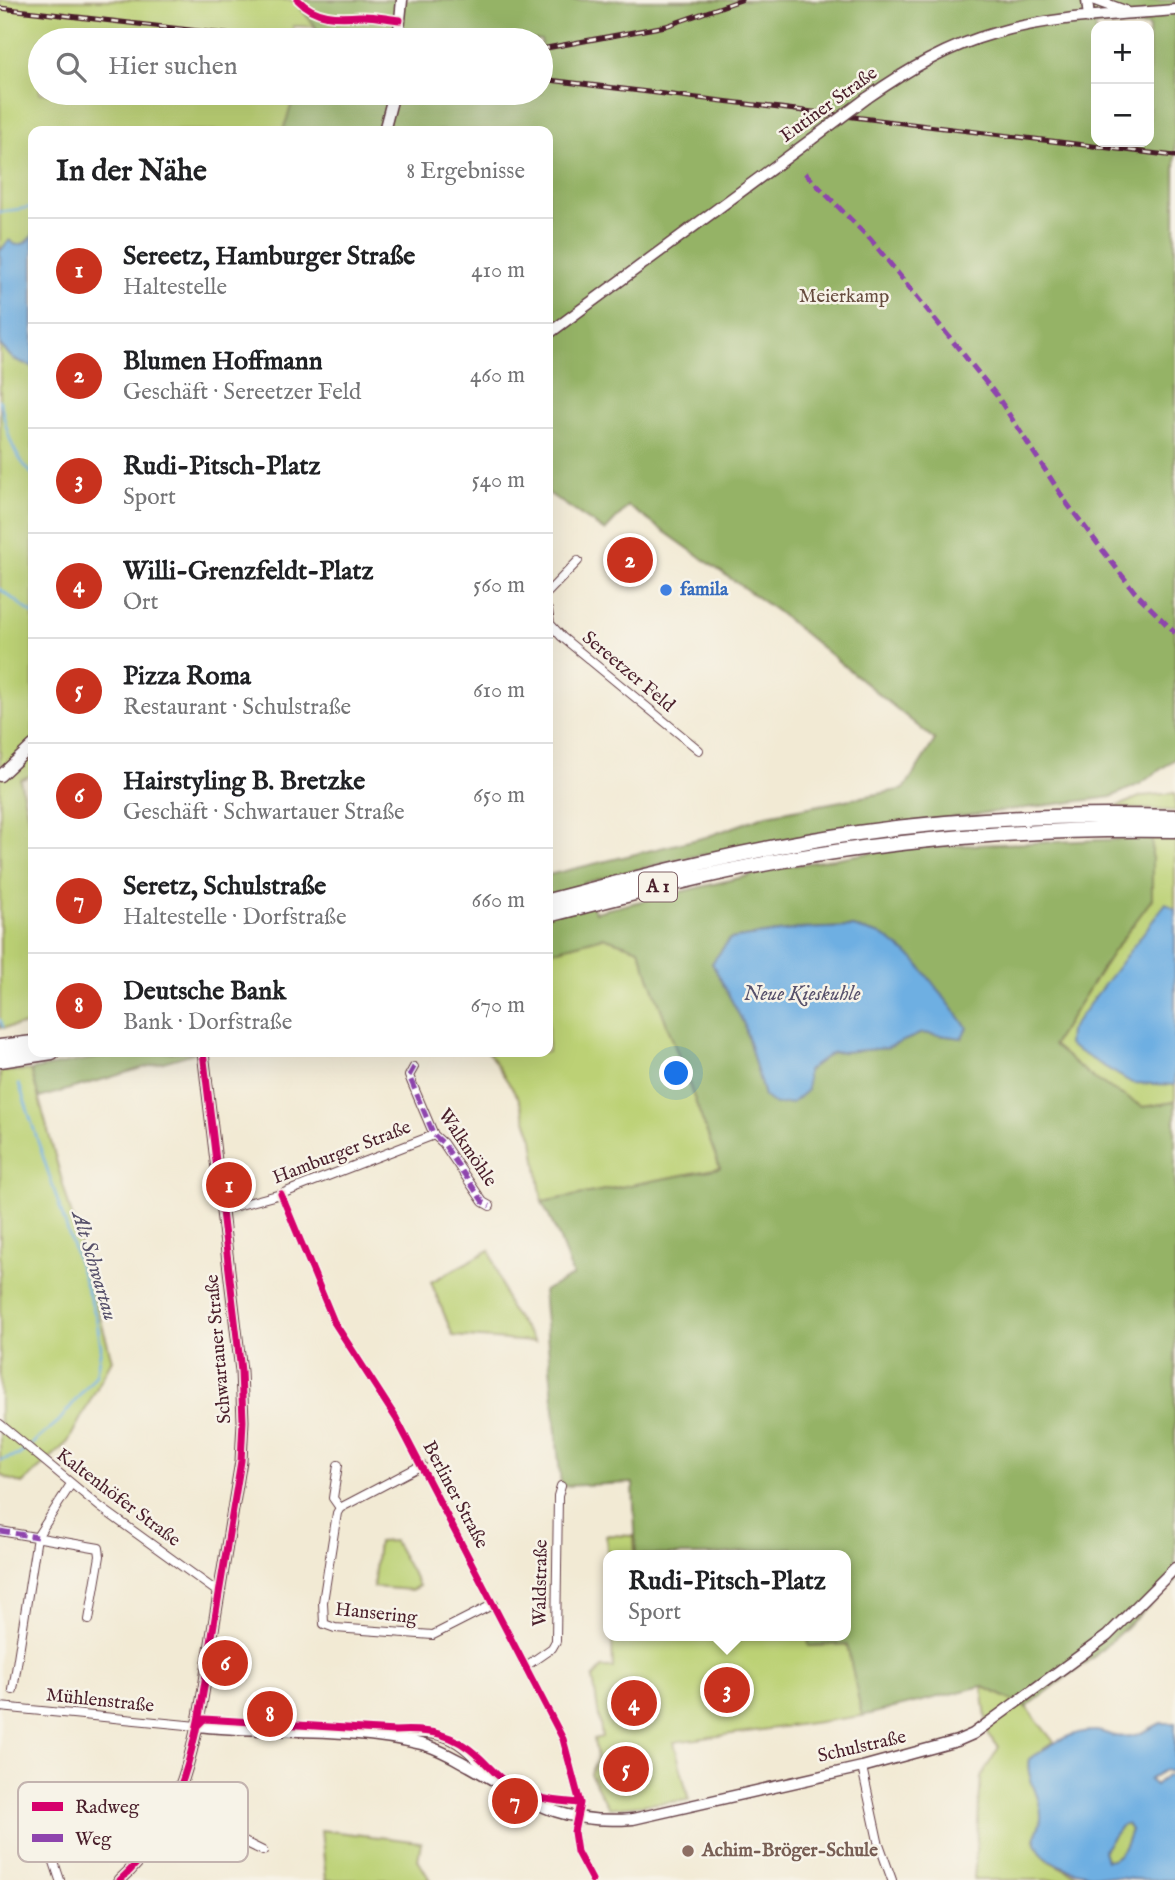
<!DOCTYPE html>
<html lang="de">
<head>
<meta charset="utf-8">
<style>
	body { margin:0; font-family:"IM FELL English",serif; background:#f2f2f2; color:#202124 }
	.controls { position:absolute; right:21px; top:21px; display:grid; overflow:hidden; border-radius:14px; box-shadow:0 7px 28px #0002 }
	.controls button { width:63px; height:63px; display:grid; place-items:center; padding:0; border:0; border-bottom:2px solid #e0e0e0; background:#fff; color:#202124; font:35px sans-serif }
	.you { position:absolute; left:677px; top:1074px; width:24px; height:24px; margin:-18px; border:5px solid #fff; border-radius:50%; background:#1a73e8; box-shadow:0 0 0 10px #1a73e833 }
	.badge { display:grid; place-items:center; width:46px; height:46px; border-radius:50%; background:#c8321e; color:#fff; font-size:23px; font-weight:700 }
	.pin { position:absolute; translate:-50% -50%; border:4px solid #fff; box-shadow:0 2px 7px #0006 }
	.popup { position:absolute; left:603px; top:1550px; width:248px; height:91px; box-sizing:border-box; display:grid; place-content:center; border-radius:14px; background:#fff; filter:drop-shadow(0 2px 5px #0005); font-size:23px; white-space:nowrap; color:#757577 }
	.popup b { font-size:26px; color:#202124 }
	.popup::after { content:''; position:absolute; left:50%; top:100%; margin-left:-14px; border:14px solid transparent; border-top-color:#fff }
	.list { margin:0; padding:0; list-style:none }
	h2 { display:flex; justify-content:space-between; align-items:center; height:91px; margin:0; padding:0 28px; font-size:30px }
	h2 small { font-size:23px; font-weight:400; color:#757577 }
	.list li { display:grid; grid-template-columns:46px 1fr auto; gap:21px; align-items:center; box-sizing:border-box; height:105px; padding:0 28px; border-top:2px solid #e0e0e0 }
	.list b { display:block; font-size:26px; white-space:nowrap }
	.list p { margin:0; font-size:23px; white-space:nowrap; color:#757577 }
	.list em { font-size:23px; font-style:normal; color:#757577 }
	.icon { flex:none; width:38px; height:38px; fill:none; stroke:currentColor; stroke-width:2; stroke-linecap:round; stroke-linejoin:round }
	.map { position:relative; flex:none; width:1175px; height:1880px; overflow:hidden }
	.search { position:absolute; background:#fff; box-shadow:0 7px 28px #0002; left:28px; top:28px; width:525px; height:77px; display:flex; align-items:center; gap:18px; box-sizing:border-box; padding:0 24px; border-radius:38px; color:#757577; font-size:26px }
	.panel { position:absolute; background:#fff; box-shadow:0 7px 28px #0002; left:28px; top:126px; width:525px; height:931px; border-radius:14px }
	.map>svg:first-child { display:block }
	.green { fill:#bcd175; stroke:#837850; stroke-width:2 }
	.forest { fill:#95b366; stroke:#706948; stroke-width:2; fill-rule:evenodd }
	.water { fill:#6eafe2; stroke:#5c6786; stroke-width:2; fill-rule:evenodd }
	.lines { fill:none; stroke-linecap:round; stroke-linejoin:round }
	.stream { stroke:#6eafe2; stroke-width:2.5 }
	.street-casing { stroke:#633d44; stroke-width:10 }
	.secondary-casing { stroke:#633d44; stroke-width:13 }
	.highway-casing { stroke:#633d44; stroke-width:17 }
	.street { stroke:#fff; stroke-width:8 }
	.secondary { stroke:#fff; stroke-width:10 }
	.highway { stroke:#fff; stroke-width:14 }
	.rail-casing { stroke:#4a1f2b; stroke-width:5 }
	.rail { stroke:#f7f3e8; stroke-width:2.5; stroke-dasharray:8; stroke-linecap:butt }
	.secondary-bridge-casing { stroke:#633d44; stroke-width:13; stroke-linecap:butt }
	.secondary-bridge { stroke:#fff; stroke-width:10 }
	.quiet { stroke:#8e44ad; stroke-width:5; stroke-dasharray:10 5; stroke-linecap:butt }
	.cycleway-casing { stroke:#f7f3e8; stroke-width:11 }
	.cycleway { stroke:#d6006c; stroke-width:7 }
	.shop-dot { fill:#3f7fe0; stroke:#f7f3e8; stroke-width:2.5 }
	.education-dot { fill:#8d6e63; stroke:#f7f3e8; stroke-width:2.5 }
	.labels { text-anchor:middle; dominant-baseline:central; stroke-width:5; stroke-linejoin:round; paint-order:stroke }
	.shield { fill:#f7f3e8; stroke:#7e5f64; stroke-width:2 }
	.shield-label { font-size:18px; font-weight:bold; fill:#4a1f2b }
	.street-label { font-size:19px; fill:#4a1f2b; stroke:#f7f3e8 }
	.park-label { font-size:19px; fill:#664c3e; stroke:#f7f3e8 }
	.shop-label { font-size:19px; font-weight:bold; fill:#366cbe; stroke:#f7f3e8; text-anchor:start }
	.education-label { font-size:19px; font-weight:bold; fill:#785e54; stroke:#f7f3e8; text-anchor:start }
	.water-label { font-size:21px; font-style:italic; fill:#57516b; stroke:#f7f3e8 }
	.key { fill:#f7f3e8; stroke:#c3b3af; stroke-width:2 }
	.key-label { font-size:19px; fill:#4a1f2b }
</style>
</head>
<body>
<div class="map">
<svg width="1175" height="1880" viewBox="0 0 1175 1880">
	<rect width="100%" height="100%" fill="#f7f3e8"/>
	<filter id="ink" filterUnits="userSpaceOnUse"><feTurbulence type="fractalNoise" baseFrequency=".0143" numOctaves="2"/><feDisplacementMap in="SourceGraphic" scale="14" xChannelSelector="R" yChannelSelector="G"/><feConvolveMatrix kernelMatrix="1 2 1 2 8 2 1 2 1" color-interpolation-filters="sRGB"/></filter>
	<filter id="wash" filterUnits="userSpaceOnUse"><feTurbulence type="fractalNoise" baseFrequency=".00686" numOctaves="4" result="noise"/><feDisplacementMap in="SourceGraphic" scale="28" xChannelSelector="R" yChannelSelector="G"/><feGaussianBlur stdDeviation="1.57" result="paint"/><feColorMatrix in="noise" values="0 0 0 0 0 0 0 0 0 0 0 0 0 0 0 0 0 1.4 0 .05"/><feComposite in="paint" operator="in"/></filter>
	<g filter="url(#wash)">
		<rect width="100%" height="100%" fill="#f2ead4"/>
		<path class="green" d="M 0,0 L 294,0 L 316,27 L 293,26 L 295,40 L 40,40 L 40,93 L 303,93 L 287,131 L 33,131 L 33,774 L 20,780 L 33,839 L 33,1024 L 0,1028 Z
			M 1175,793 L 1175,811 L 1113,808 L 1142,796 Z
			M 1152,838 L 1175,840 L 1175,1102 L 1143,1107 L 1093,1078 L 1053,1045 L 1112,953 L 1152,899 Z
			M 603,937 L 639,949 L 720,1168 L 542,1202 L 533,1139 L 518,1097 L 488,1052 L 548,1052 L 548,952 Z
			M 31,1070 L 112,1360 L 68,1442 L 22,1484 L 0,1475 L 0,1072 Z
			M 490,1250 L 509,1308 L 535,1342 L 453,1336 L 431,1282 Z
			M 606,1535 L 634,1536 L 635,1555 L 608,1555 L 608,1564 Z
			M 394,1541 L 419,1586 L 411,1590 L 373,1587 L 378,1542 Z
			M 612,1636 L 808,1636 L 810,1646 L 847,1644 L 862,1716 L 674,1742 L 689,1800 L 609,1808 L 590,1774 L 597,1759 L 594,1739 L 602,1737 L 593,1678 L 602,1668 L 613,1668 Z
			M 982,1686 L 1026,1707 L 1054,1742 L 1029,1759 C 1024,1779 1044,1797 1042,1818 C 1041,1829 1030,1837 1038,1849 C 1050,1867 1069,1868 1084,1880 L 974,1880 L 981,1777 L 999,1747 L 988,1735 Z
			M 1127,1824 L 1131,1830 C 1127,1842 1121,1860 1106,1860 L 1103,1851 L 1121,1826 Z
			M 321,1830 L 421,1842 L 418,1860 L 430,1880 L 326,1880 Z"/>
		<path class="forest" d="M 294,0 L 1175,0 L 1175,759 L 1140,784 L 1111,797 L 793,838 L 676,860 L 584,883 L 595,912 L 790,866 L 899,848 L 1152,838 L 1152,899 L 1112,953 L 1053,1045 L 1093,1078 L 1143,1107 L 1175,1102 L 1175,1582 L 1096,1655 L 1026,1707 L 982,1686 L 862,1716 L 847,1644 L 809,1646 L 808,1636 L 846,1636 L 846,1555 L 794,1555 L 792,1548 L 713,1555 L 636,1555 L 633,1483 L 561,1486 L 543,1291 L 573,1276 L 559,1237 L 542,1202 L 720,1168 L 639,949 L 603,937 L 548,952 L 548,875 L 706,837 L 767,815 L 904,789 L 935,740 L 778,612 L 628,506 L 605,531 L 548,493 L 548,131 L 283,131 L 294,97 L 302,93 L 541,93 L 541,40 L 314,40 L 316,27 ZM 1096,26 L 1149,26 L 1149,142 L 1096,142 ZM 853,927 L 884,936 L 962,1038 L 922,1033 L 887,1048 L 831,1053 L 807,1071 L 764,1096 L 744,1024 L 712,963 L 730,939 L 799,929 Z
			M 128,1052 L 198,1052 L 39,1098 L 31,1070 Z"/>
		<path class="water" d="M 33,235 L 33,367 L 13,359 L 0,345 L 0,251 L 9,240 L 16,245 L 25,243 Z
			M 1166,903 L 1175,909 L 1175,1085 L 1132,1083 L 1068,1045 L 1069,1031 Z
			M 853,927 L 884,936 L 914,959 L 967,1027 L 962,1038 L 922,1033 L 887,1048 L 831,1053 L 807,1071 L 807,1090 L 792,1103 L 775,1105 L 764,1096 L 744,1024 L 712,963 L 730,939 L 799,929 Z
			M 1161,1723 L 1175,1723 L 1175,1773 L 1164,1770 L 1149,1780 L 1155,1785 L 1167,1775 L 1175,1777 L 1175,1880 C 1138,1880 1053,1880 1037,1846 C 1032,1833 1042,1827 1041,1815 C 1041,1795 1025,1778 1029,1759 C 1049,1746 1069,1731 1094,1731 C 1101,1730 1108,1735 1115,1736 C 1134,1739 1145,1731 1161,1723 ZM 1127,1824 L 1131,1830 C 1127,1842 1121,1860 1106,1860 L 1103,1851 L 1121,1826 Z"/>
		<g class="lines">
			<path class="stream" d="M 0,212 L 33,207
				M 0,400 C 7,431 10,452 33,475
				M 0,589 L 33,614
				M 0,1020 L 3,1027
				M 0,1460 L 19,1455 L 59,1421 L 96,1375 L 101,1347 L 96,1317 L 19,1084"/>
		</g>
	</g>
	<g filter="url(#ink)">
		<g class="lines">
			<defs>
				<path id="street" d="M 548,592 L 578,561
					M 548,610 L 550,624 L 562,637 L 699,750
					M 414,1067 L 409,1076 L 434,1135 L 443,1143 L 483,1202 L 490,1206
					M 281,1194 L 334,1322 L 396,1418 L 563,1739 L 580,1803 L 574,1832 L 577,1852 L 592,1880
					M 221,1210 L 281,1194 L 434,1135
					M 0,1424 L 100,1507 L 219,1593
					M 338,1465 L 333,1498 L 340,1508
					M 422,1465 L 340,1508 L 337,1513 L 323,1602 L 324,1624 L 335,1628 L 433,1635 L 494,1604
					M 0,1531 L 99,1548 L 100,1556 L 89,1620
					M 526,1666 L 552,1648 L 556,1641 L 558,1496 L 561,1486
					M 13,1690 L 37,1537 L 71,1484
					M 0,1707 L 197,1726
					M 390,1736 C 440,1729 459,1736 490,1776
					M 862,1767 L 878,1841 L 892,1880
					M 173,1807 L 263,1851
					M 44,1832 L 60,1880"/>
				<path id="secondary" d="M 1087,0 L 1089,18
					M 1095,0 L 1125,11
					M 398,40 L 402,0
					M 867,98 C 907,70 948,46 995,33 C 1052,16 1116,15 1175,10
					M 384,131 L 394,93
					M 548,334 L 812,139
					M 0,776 L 33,745
					M 197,1726 C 271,1734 349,1726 421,1744 C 438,1748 454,1758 469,1766 C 531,1801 558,1825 633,1819 L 862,1767 L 957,1741 L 973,1734 L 1107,1636 L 1175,1568
					M 120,1880 C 192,1816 199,1714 214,1624 C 223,1570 232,1515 241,1461 L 243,1421 L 241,1371 L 203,1052"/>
				<path id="highway" d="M 548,901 C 650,874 753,848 858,833 C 963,818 1069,814 1175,817
					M 548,915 C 626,895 705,874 785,860 C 914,837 1044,828 1175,830
					M 0,1047 L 33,1043
					M 0,1060 L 52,1052"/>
			</defs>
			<use href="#street" class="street-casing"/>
			<use href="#secondary" class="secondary-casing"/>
			<use href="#highway" class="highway-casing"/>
			<use href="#street" class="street"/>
			<use href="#secondary" class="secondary"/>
			<use href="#highway" class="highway"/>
			<defs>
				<path id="rail" d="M 0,8 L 276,40
					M 541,49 L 666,26 L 741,0
					M 541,79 L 1175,156"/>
			</defs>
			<use href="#rail" class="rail-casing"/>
			<use href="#rail" class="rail"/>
			<defs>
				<path id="secondary-bridge" d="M 812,139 L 867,98"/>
			</defs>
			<use href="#secondary-bridge" class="secondary-bridge-casing"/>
			<use href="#secondary-bridge" class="secondary-bridge"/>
			<path class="quiet" d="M 805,173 L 871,240 L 997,396 L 1068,505 L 1134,591 L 1175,633
				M 414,1067 L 409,1076 L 434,1135 L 443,1143 L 483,1202 L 490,1206
				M 0,1531 L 37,1537"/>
			<defs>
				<path id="cycleway" d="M 298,0 C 315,18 338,18 360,16 C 373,15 387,19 400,20
					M 281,1194 L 334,1322 L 396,1418 L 563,1739 L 580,1803 L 574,1832 L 577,1852 L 592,1880
					M 197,1726 L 204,1719 L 395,1731 C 429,1729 453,1733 479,1757 C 490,1767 499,1779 512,1786 C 534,1799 554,1801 580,1803
					M 120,1880 C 192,1816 199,1714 214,1624 C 223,1570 232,1515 241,1461 L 243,1421 L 241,1371 L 203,1052"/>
			</defs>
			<use href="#cycleway" class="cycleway-casing"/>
			<use href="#cycleway" class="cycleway"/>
		</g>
	</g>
	<circle class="shop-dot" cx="666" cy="590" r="7"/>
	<circle class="education-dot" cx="688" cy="1851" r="7"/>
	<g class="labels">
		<rect class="shield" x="639" y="872.5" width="38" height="29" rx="5"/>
		<g class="shield-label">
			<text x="658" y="887">A 1</text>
		</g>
		<g class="street-label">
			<text transform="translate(829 105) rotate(-36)">Eutiner Straße</text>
			<text transform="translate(628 672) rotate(40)">Sereetzer Feld</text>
			<text transform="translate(467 1148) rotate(56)">Walkmöhle</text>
			<text transform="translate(342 1153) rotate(-21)">Hamburger Straße</text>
			<text transform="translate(219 1349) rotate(-95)">Schwartauer Straße</text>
			<text transform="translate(455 1495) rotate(62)">Berliner Straße</text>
			<text transform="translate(118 1498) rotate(37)">Kaltenhöfer Straße</text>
			<text transform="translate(541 1583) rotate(-89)">Waldstraße</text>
			<text transform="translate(376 1614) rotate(6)">Hansering</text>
			<text transform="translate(100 1701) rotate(6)">Mühlenstraße</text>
			<text transform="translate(862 1747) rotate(-13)">Schulstraße</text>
		</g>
		<g class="park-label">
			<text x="844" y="297">Meierkamp</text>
		</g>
		<g class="shop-label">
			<text x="680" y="590">famila</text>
		</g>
		<g class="education-label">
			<text x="702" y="1851">Achim-Bröger-Schule</text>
		</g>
		<g class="water-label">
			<text x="802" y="994">Neue Kieskuhle</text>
			<text transform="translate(94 1266) rotate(73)">Alt Schwartau</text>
		</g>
	</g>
	<rect x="18" y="1782" width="230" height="80" rx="10" class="key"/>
	<rect x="32" y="1802" width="31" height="9" fill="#d6006c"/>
	<rect x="32" y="1834" width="31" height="8" fill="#8e44ad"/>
	<g class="key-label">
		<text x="75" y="1813">Radweg</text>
		<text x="75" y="1845">Weg</text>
	</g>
</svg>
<div class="controls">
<button>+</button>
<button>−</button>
</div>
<div class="you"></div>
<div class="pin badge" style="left:229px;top:1185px">1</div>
<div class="pin badge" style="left:630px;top:560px">2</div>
<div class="pin badge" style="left:727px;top:1690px">3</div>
<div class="popup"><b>Rudi-Pitsch-Platz</b>Sport</div>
<div class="pin badge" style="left:634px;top:1703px">4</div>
<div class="pin badge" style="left:626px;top:1769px">5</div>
<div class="pin badge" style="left:225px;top:1663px">6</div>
<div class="pin badge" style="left:515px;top:1801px">7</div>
<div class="pin badge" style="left:270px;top:1714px">8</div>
<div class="search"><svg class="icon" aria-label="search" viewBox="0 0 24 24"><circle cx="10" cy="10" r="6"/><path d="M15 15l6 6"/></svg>Hier suchen</div>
<section class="panel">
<h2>In der Nähe<small>8 Ergebnisse</small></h2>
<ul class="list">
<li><span class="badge">1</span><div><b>Sereetz, Hamburger Straße</b><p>Haltestelle</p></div><em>410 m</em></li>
<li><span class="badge">2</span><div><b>Blumen Hoffmann</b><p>Geschäft · Sereetzer Feld</p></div><em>460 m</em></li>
<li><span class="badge">3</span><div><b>Rudi-Pitsch-Platz</b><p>Sport</p></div><em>540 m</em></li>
<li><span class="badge">4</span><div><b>Willi-Grenzfeldt-Platz</b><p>Ort</p></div><em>560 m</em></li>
<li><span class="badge">5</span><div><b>Pizza Roma</b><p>Restaurant · Schulstraße</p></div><em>610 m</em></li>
<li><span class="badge">6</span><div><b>Hairstyling B. Bretzke</b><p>Geschäft · Schwartauer Straße</p></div><em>650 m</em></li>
<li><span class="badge">7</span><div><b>Seretz, Schulstraße</b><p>Haltestelle · Dorfstraße</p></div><em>660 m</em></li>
<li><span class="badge">8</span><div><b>Deutsche Bank</b><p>Bank · Dorfstraße</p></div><em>670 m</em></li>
</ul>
</section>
</div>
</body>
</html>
